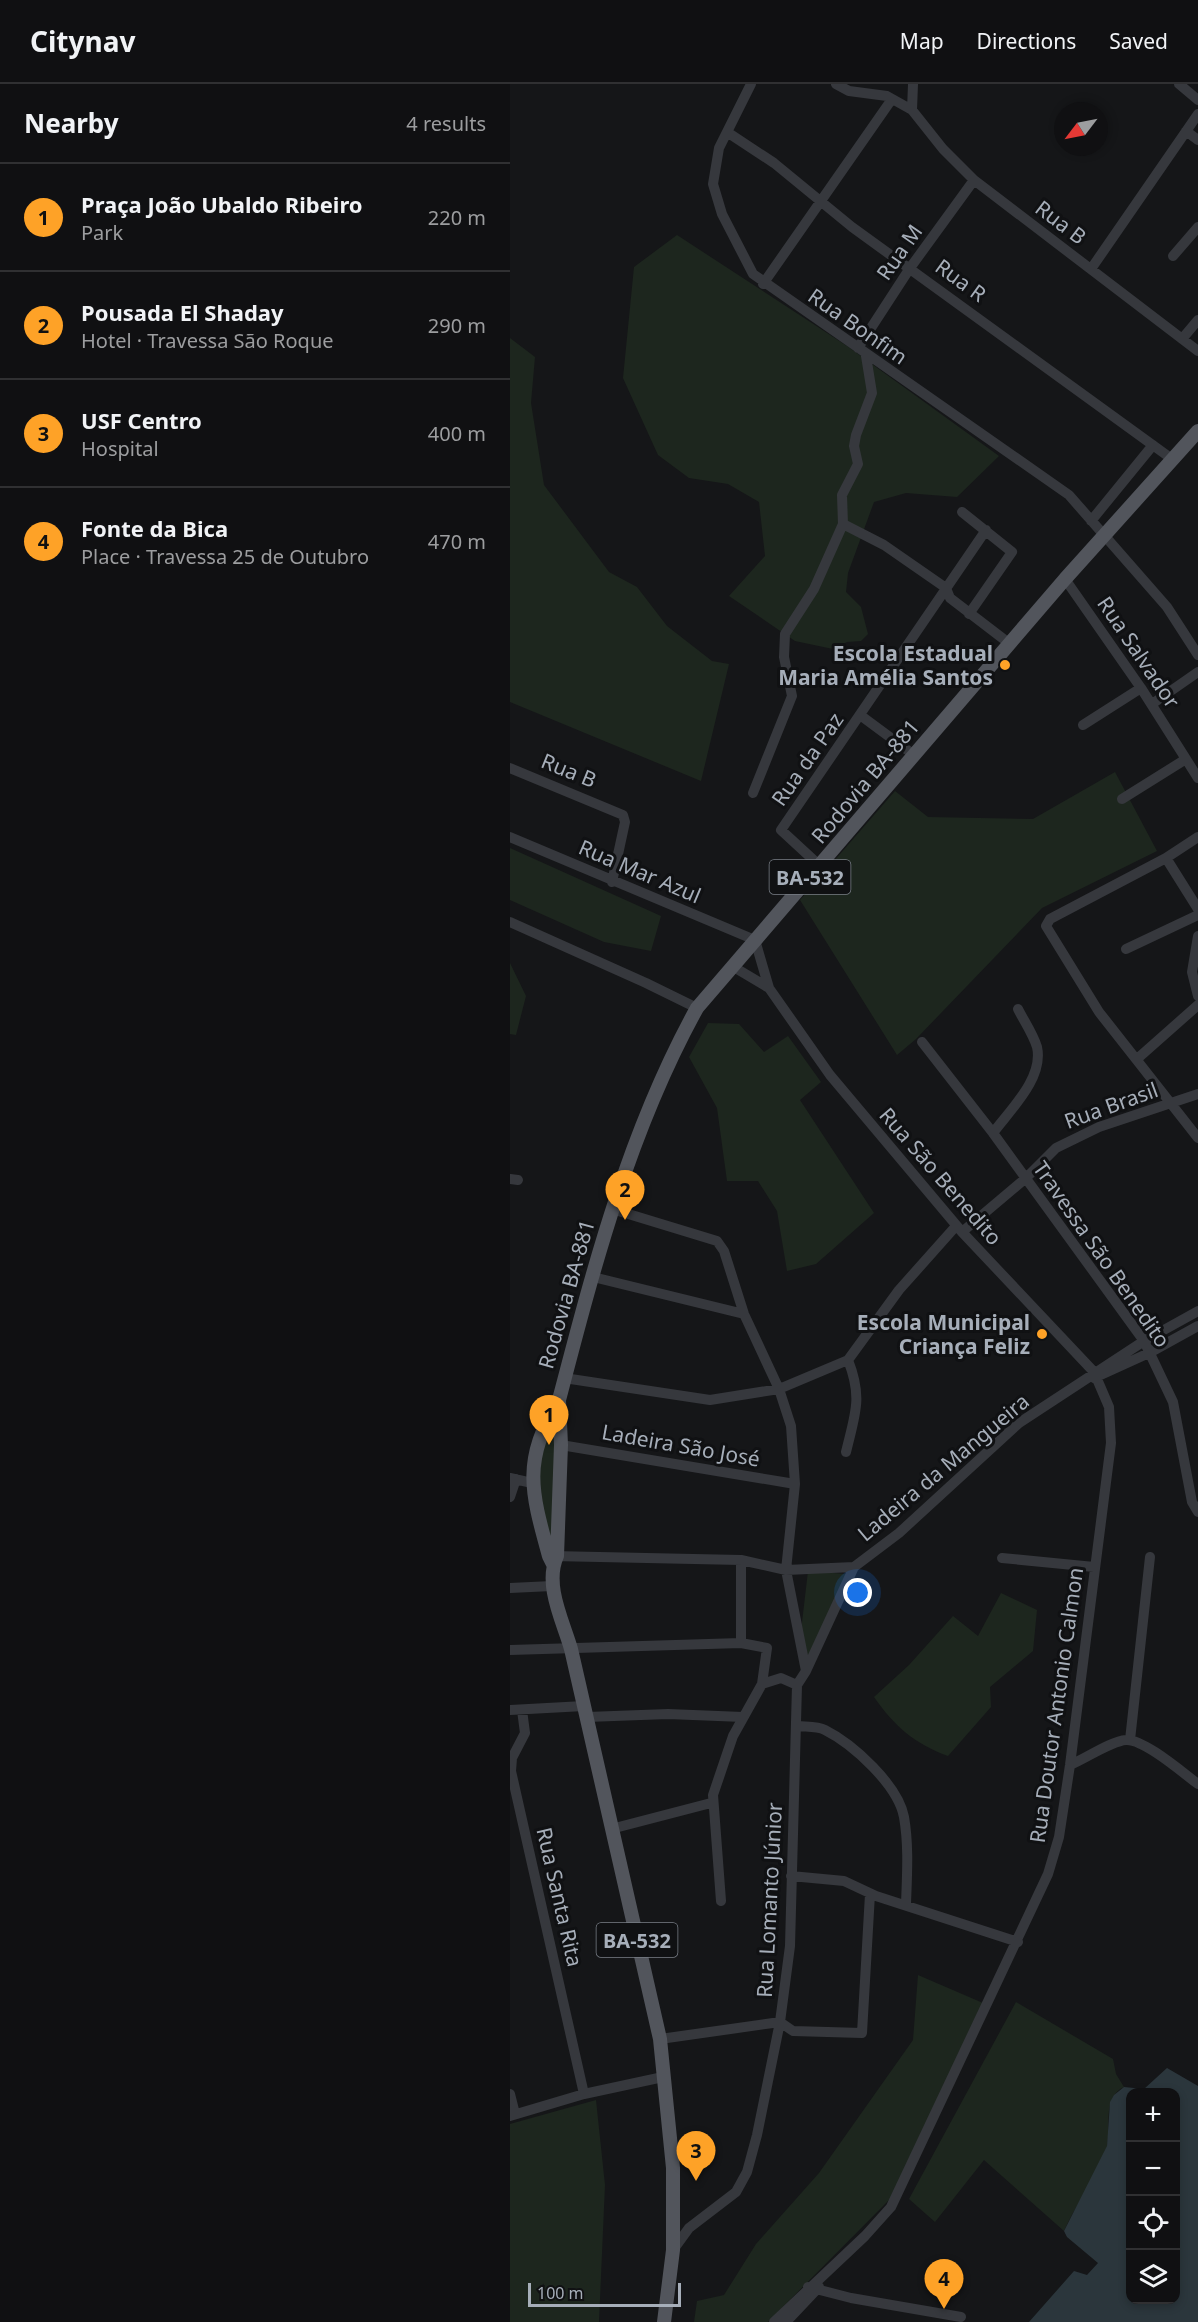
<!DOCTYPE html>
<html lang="en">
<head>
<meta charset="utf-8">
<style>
	body { margin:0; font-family:"Noto Sans",sans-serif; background:#19191b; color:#f1f3f6 }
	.controls { position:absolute; right:18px; bottom:18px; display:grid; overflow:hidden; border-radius:12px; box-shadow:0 3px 9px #0003 }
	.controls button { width:54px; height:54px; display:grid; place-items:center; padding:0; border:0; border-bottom:2px solid #303032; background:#101012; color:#f1f3f6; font:30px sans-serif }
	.compass { position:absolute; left:544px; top:18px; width:54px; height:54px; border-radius:50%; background:#101012; box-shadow:0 3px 9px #0003; rotate:238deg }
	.scale { position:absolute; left:18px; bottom:15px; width:153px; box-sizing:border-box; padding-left:6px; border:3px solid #a6aeb9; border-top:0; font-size:16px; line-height:21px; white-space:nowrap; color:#a6aeb9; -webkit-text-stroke:4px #101113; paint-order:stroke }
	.you { position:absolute; left:348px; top:1509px; width:21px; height:21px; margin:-15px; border:4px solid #fff; border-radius:50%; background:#1a73e8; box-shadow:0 0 0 9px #1a73e833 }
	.badge { display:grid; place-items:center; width:39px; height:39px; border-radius:50%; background:#fea227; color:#111; font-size:20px; font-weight:700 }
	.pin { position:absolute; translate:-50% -50px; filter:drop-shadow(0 2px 3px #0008) }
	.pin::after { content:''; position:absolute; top:32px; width:21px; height:18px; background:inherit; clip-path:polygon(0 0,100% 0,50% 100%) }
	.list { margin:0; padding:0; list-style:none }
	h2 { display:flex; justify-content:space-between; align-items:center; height:78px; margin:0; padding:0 24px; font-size:26px }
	h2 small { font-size:20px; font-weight:400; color:#9c9d9f }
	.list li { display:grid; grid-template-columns:39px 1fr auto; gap:18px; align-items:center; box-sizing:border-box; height:108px; padding:0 24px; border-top:2px solid #303032 }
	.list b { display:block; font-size:22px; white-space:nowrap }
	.list p { margin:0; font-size:20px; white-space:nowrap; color:#9c9d9f }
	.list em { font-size:20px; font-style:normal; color:#9c9d9f }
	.icon { flex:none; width:33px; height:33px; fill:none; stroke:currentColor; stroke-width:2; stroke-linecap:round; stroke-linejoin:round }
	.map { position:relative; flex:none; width:688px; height:2238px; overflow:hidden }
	header { display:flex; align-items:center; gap:36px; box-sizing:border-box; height:84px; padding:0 30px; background:#101012; border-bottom:2px solid #303032 }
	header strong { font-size:28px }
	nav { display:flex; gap:33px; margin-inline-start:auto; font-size:21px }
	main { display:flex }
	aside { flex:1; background:#101012 }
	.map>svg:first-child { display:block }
	.green { fill:#1d261e }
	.water { fill:#2b363c; fill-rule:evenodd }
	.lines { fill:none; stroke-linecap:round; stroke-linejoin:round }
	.minor { stroke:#36383d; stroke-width:10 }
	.major { stroke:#52555c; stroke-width:14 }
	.poi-dot { fill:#fea227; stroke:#101113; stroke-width:2 }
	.labels { text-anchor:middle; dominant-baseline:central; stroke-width:6; stroke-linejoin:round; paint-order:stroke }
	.shield { fill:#101113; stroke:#797f87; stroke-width:1.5 }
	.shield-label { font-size:20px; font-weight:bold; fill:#a6aeb9 }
	.street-label { font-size:21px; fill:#a6aeb9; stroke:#101113 }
	.poi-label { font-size:21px; font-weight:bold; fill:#a6aeb9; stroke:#101113; text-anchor:end }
</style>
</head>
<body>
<header>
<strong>Citynav</strong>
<nav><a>Map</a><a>Directions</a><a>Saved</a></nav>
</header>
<main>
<aside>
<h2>Nearby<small>4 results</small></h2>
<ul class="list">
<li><span class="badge">1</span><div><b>Praça João Ubaldo Ribeiro</b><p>Park</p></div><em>220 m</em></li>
<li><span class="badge">2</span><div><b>Pousada El Shaday</b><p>Hotel · Travessa São Roque</p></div><em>290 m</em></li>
<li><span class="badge">3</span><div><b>USF Centro</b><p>Hospital</p></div><em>400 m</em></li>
<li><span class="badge">4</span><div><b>Fonte da Bica</b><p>Place · Travessa 25 de Outubro</p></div><em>470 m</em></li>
</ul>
</aside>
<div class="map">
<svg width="688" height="2238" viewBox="0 0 688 2238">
	<rect width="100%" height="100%" fill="#151618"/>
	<path class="green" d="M 167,151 L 337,262 L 489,372 L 447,413 L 396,409 L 364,418 L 338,489 L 336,508 L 351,523 L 358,550 L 351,557 L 337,558 L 323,565 L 285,557 L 219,512 L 255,472 L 249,418 L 218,400 L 179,394 L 148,371 L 113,294 L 124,183 Z
		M 0,254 L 25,273 L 21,319 L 34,401 L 99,488 L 127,503 L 157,542 L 202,577 L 219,580 L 191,697 L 0,618 Z
		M 605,688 L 647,767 L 532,824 L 406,955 L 387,971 L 290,816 L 385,707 L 418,733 L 523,735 Z
		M 0,764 L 151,832 L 141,867 L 94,858 L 0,816 Z
		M 0,879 L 16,912 L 6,951 L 0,950 Z
		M 198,939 L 229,940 L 254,968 L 278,952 L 311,998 L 290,1016 L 364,1129 L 306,1180 L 277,1187 L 267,1127 L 248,1097 L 217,1097 L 207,1024 L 179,973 Z
		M 48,1323 L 41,1459 L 16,1399 Z
		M 298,1487 L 336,1490 L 298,1575 L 291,1547 Z
		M 491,1509 L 527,1526 L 523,1567 L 480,1603 L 481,1623 L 438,1672 C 405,1660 384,1642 364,1613 L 399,1581 L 443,1532 L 468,1552 Z
		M 408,1891 L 473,1919 L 380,2115 L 258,2238 L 184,2238 L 187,2217 L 214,2211 L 246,2160 L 309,2089 L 403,1956 Z
		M 506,1918 L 603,1975 L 606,1990 L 614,2003 C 592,2013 601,2044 597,2063 C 590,2089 565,2121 554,2147 L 474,2076 L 425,2138 L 399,2115 Z
		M 86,2016 L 95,2101 L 89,2238 L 0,2238 L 0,2040 Z"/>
	<path class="water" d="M 657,1984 L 688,2002 L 688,2238 L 519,2238 L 564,2187 L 577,2191 L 588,2179 L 557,2153 L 554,2147 L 597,2062 L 600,2018 L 604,2011 L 614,2003 L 634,2005 ZM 620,2008 L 666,2008 L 666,2216 L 620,2216 Z"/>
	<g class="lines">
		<path class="minor" d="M 241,0 L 209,64 L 203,100 L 212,130 L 243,190 L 559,411 L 657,523 L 688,571
			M 326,0 L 339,7 L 377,12 L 402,26 L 433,65 L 464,96 L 688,267
			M 669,0 L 688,16
			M 402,26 L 403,0
			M 676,47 L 688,56
			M 217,48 L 264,79 L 342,143 L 662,375
			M 663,172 L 688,143
			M 581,185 L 688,30
			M 253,200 L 382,15
			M 672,255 L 688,236
			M 348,264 L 400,184 L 464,96
			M 452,428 L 502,468 L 459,530
			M 581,437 L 643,361
			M 333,440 L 374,461 L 436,504 L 440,514 L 500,560
			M 555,495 L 631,604 L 688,694
			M 642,620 L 688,588
			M 350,631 L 404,671
			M 573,641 L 631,604
			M 0,684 L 113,731 L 115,738 L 102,798
			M 243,709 L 282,612 L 274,573 L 275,550 L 304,505 L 333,440 L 332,411 L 348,380 L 344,362 L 346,351 L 362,309 L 356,272
			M 612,715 L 676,675
			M 0,753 L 245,856 L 259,904 L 320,991 L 452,1148 L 584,1288 L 599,1323 L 601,1359 L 560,1681 L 549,1753 L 538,1790 L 381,2123 L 355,2152 L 264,2238
			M 688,753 L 656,774 L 540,835 L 536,842 L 589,928 L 688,1054
			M 656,774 L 688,825
			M 310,782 L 271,746 L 476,446
			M 0,838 L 136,899 L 187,924
			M 688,852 L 682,888 L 688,912
			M 616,865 L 688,831
			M 222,882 L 259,904
			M 412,958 L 483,1049 L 634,1257 L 663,1318 L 682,1418 L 688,1428
			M 627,975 L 688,921
			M 483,1049 C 500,1026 534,994 527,963 C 523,950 514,937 508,925
			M 0,1095 L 8,1096
			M 102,1125 L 207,1157 L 214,1167 L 234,1230 L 269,1305 L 281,1342 L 285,1400 L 276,1486 L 296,1587
			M 452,1148 L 516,1094 L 546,1064 L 589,1043 L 688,1010
			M 83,1193 L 234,1230
			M 54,1294 L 200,1316 L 269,1305 L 338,1276 L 389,1206 L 446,1142
			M 584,1294 L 639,1269 L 688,1242
			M 51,1361 L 285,1400
			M 336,1368 C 345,1330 353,1314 338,1276
			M 0,1394 L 22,1399
			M 0,1413 L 6,1395
			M 42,1472 L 231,1476 L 276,1486 L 344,1483 L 389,1449 L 509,1339 L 634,1257 L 688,1227
			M 492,1474 L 584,1483
			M 0,1504 L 42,1502
			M 231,1559 L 231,1476
			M 0,1566 L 231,1559 L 257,1564 L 252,1600 L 223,1652 L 203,1711 L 211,1817
			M 252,1600 L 271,1594 L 287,1601
			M 0,1626 L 74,1622
			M 12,1626 L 15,1649 L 2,1674 L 1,1687 L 74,2010
			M 77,1633 L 158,1630 L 233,1633
			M 288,1642 C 296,1643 307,1642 315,1646 C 343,1660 388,1701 394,1733 C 399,1762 397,1791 396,1820
			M 620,1656 L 640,1473
			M 560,1681 C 575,1675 601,1657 616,1656 C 634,1655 673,1689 688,1700
			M 101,1745 L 201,1719
			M 281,1792 L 334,1797 L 366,1812 L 508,1858
			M 150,1955 L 270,1938 L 283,1947 L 352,1949 L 360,1810
			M 0,2010 L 5,2030
			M 0,2032 L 74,2010 L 153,1993
			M 163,2166 L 179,2144 L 226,2108 L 237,2088 L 247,2051 L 270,1938 L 280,1862 L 287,1601 L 296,1587 L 344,1483
			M 298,2203 L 341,2214 L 451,2233
			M 276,2238 L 309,2203"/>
		<path class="major" d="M 49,1316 L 51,1361 L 47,1472 C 34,1501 53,1537 61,1565 L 150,1955 L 163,2084 L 163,2166 L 154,2238
			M 43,1480 L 39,1472 C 21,1407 12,1377 49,1316 C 84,1182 119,1047 187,924 L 555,495 L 688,347"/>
	</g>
	<g class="poi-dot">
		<circle cx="495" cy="581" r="6"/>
		<circle cx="532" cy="1250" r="6"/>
	</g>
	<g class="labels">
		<g class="shield">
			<rect x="259.5" y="776" width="81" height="34" rx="4.5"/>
			<rect x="86.5" y="1839" width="81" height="34" rx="4.5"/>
		</g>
		<g class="shield-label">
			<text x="300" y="793">BA-532</text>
			<text x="127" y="1856">BA-532</text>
		</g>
		<g class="street-label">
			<text transform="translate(551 138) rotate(37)">Rua B</text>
			<text transform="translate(389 168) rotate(-55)">Rua M</text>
			<text transform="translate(451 196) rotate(36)">Rua R</text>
			<text transform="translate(348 242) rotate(35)">Rua Bonfim</text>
			<text transform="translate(629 568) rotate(56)">Rua Salvador</text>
			<text transform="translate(297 675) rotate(-55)">Rua da Paz</text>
			<text transform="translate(59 686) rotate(22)">Rua B</text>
			<text transform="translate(355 697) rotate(-50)">Rodovia BA-881</text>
			<text transform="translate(130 787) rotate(23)">Rua Mar Azul</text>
			<text transform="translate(601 1021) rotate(-20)">Rua Brasil</text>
			<text transform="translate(431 1092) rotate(49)">Rua São Benedito</text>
			<text transform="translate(592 1170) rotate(55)">Travessa São Benedito</text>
			<text transform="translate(56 1210) rotate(-74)">Rodovia BA-881</text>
			<text transform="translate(171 1361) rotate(10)">Ladeira São José</text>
			<text transform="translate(433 1383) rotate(-40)">Ladeira da Mangueira</text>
			<text transform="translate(546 1621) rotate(-82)">Rua Doutor Antonio Calmon</text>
			<text transform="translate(50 1813) rotate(77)">Rua Santa Rita</text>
			<text transform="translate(259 1816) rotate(-87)">Rua Lomanto Júnior</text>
		</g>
		<g class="poi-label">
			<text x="483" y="569">Escola Estadual<tspan x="483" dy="24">Maria Amélia Santos</tspan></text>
			<text x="520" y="1238">Escola Municipal<tspan x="520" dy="24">Criança Feliz</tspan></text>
		</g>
	</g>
</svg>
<div class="controls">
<button>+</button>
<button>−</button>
<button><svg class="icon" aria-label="locate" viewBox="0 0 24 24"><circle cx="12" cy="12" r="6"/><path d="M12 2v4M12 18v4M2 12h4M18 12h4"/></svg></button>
<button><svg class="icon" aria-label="layers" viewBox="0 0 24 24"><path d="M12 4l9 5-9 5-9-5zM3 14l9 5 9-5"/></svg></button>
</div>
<svg class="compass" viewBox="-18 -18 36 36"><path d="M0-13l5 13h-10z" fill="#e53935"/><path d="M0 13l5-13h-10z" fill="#9c9d9f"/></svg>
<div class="scale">100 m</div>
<div class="you"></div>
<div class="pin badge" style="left:39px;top:1361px">1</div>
<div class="pin badge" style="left:115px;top:1136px">2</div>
<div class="pin badge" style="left:186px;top:2097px">3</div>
<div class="pin badge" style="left:434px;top:2225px">4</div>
</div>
</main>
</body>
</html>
